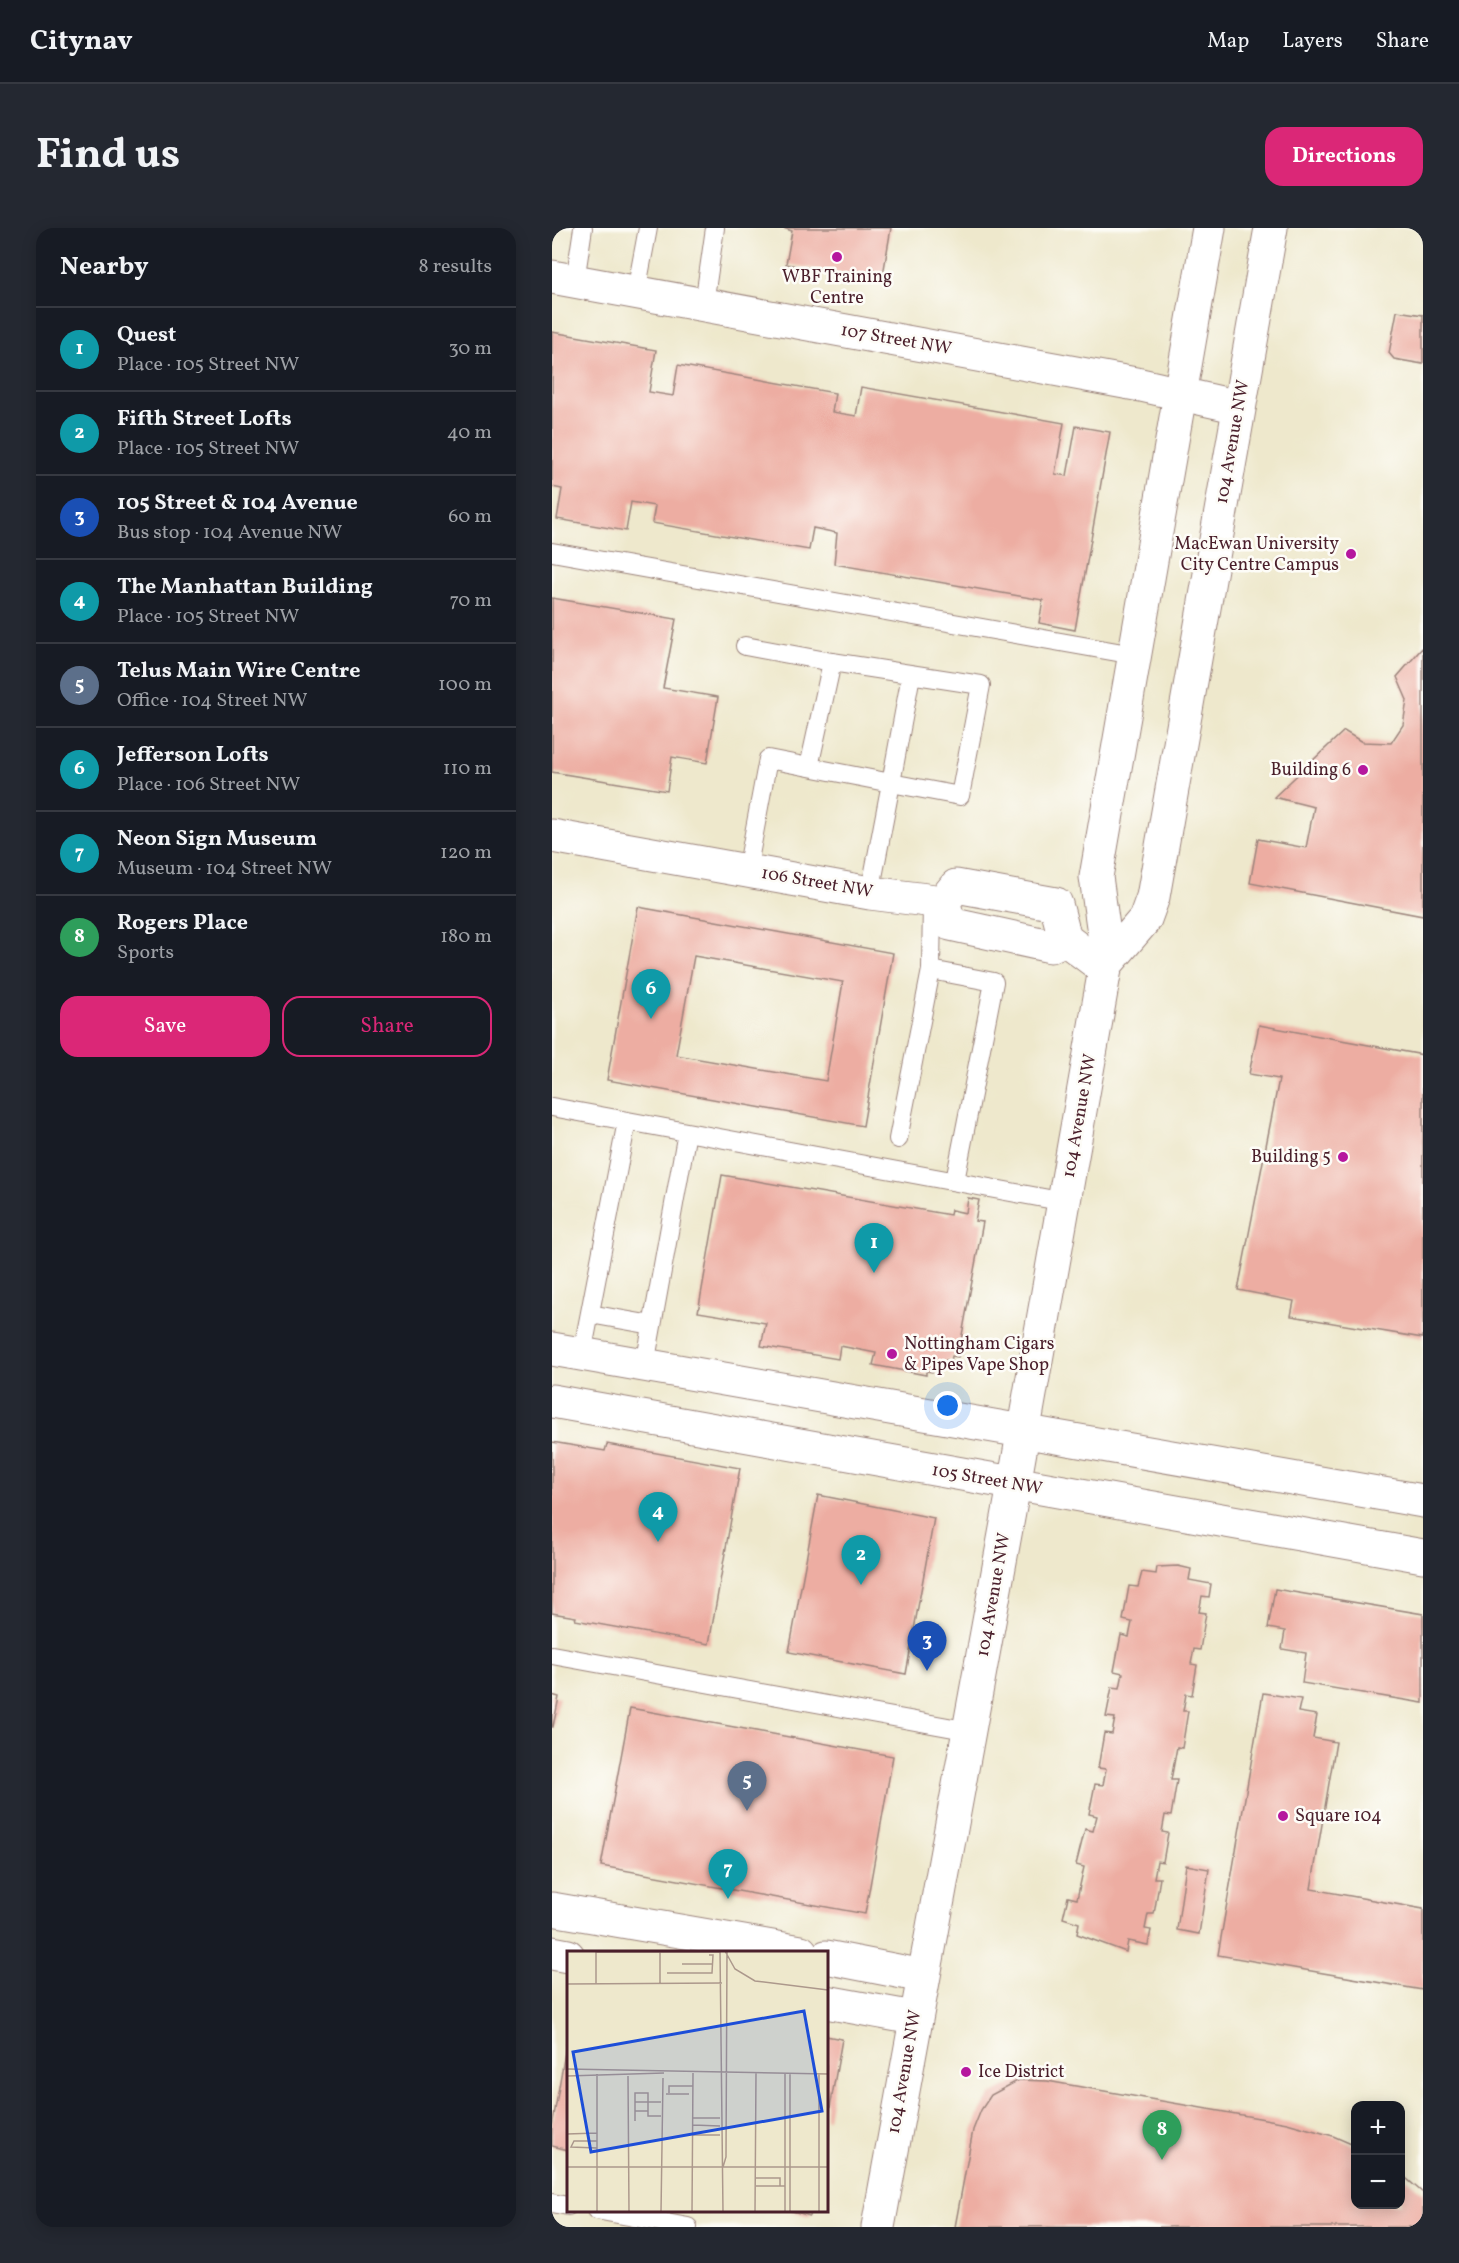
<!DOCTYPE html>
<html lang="en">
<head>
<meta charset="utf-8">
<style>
	body { margin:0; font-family:Vollkorn,serif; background:#242831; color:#f1f3f6 }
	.controls { position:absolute; right:18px; bottom:18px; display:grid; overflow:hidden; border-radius:12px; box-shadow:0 3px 15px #0003 }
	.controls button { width:54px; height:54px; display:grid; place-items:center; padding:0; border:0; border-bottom:2px solid #363941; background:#171b24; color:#f1f3f6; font:30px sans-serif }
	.you { position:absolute; left:396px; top:1178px; width:21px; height:21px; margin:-15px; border:4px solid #fff; border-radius:50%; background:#1a73e8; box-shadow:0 0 0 9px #1a73e833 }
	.badge { display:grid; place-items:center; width:39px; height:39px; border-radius:50%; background:#db2777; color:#fff; font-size:20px; font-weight:700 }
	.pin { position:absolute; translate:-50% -50px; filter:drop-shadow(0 2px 3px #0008) }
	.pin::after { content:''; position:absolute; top:32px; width:21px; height:18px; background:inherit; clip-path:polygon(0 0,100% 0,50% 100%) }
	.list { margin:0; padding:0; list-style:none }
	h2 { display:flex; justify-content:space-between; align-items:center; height:78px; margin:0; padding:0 24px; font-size:26px }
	h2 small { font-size:20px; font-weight:400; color:#9ea1a6 }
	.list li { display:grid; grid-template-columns:39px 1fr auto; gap:18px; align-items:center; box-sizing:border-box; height:84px; padding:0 24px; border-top:2px solid #363941 }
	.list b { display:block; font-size:22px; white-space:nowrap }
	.list p { margin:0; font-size:20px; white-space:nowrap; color:#9ea1a6 }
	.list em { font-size:20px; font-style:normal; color:#9ea1a6 }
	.actions { display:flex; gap:12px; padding:18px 24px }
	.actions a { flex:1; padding:14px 0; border:2px solid #db2777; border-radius:18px; text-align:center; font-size:21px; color:#db2777 }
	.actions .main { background:#db2777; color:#fff }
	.map { position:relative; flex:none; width:871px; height:1999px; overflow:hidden; border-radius:18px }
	header { display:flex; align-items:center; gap:36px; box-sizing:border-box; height:84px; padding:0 30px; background:#171b24; border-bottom:2px solid #363941 }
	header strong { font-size:28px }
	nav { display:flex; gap:33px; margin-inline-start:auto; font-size:21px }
	.intro { display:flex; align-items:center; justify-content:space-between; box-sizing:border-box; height:144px; padding:0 36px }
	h1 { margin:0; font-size:42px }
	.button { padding:15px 27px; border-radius:18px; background:#db2777; color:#fff; font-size:21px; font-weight:700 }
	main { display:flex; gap:36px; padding:0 36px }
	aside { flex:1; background:#171b24; border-radius:18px; box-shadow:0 3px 15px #0003 }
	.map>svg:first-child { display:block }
	.building { fill:#edada2; fill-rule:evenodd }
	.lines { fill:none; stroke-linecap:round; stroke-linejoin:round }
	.lane-casing { stroke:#9c847c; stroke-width:20 }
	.street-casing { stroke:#9c847c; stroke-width:35 }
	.secondary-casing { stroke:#9c847c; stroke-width:35 }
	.lane { stroke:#fff; stroke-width:18 }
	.street { stroke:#fff; stroke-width:33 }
	.secondary { stroke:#fff; stroke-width:33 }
	.poi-dot { fill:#b5179e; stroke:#fdfcf7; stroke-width:2 }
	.labels { text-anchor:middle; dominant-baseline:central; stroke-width:5; stroke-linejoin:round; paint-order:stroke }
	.poi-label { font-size:18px; fill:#4a1f2b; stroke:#fdfcf7; text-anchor:end }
	.street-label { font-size:18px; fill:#4a1f2b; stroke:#fdfcf7 }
	.inset-road { fill:none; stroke:#ac988c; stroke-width:1.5 }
	.view { fill:#1d4ed8; fill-opacity:0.15; stroke:#1d4ed8; stroke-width:3 }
	.inset-edge { fill:none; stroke:#4a1f2b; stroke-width:3 }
</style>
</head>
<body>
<header>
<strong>Citynav</strong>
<nav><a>Map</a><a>Layers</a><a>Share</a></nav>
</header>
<div class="intro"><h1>Find us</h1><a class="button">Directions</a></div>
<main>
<aside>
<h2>Nearby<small>8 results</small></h2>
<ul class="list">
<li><span class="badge" style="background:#0f9aa8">1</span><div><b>Quest</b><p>Place · 105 Street NW</p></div><em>30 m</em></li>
<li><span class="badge" style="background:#0f9aa8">2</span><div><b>Fifth Street Lofts</b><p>Place · 105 Street NW</p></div><em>40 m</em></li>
<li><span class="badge" style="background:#1a4fb4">3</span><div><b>105 Street &amp; 104 Avenue</b><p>Bus stop · 104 Avenue NW</p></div><em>60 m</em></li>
<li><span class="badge" style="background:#0f9aa8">4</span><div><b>The Manhattan Building</b><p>Place · 105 Street NW</p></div><em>70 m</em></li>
<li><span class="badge" style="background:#5c6f8a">5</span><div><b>Telus Main Wire Centre</b><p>Office · 104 Street NW</p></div><em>100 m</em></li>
<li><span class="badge" style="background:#0f9aa8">6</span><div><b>Jefferson Lofts</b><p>Place · 106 Street NW</p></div><em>110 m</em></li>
<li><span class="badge" style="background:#0f9aa8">7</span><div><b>Neon Sign Museum</b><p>Museum · 104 Street NW</p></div><em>120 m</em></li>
<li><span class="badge" style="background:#2e9e5b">8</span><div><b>Rogers Place</b><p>Sports</p></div><em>180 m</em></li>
</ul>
<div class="actions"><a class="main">Save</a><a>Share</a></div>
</aside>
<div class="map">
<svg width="871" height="1999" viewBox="0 0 871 1999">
	<rect width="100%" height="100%" fill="#fdfcf7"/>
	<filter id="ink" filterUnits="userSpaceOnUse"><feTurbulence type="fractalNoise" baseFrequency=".0167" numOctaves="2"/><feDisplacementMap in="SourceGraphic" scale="12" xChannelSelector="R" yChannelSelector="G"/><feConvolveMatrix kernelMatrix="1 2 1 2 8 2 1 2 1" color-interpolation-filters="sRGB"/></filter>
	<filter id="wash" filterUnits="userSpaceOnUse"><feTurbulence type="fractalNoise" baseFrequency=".008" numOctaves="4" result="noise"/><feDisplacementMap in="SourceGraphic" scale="24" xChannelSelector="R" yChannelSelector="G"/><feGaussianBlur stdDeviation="1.35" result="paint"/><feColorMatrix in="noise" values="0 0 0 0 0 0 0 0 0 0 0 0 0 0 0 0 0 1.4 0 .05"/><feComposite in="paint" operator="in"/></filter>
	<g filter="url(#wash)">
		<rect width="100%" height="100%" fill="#eee8cc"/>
		<g id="blocks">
			<path class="building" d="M 231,0 L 339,0 L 330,53 L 234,36 L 240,3 Z
				M 845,83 L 871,87 L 871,136 L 842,131 L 837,125 Z
				M 0,104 L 104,122 L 97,164 L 121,168 L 126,137 L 283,165 L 280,184 L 304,188 L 309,159 L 512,195 L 503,246 L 515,248 L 524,198 L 558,204 L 523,402 L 487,395 L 491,372 L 282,336 L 285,305 L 261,300 L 257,322 L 100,295 L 103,278 L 79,274 L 74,303 L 5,291 L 10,261 L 0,259 Z
				M 0,370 L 124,391 L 111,460 L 166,469 L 155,535 L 120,529 L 115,563 L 0,544 Z
				M 871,419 L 871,688 L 698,655 L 706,611 L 754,620 L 762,579 L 722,569 L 792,503 L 810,514 L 839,515 L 851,497 L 855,472 L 845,449 Z
				M 86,679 L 341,725 L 311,898 L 55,852 ZM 142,728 L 291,754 L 274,853 L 124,827 Z
				M 707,797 L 871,827 L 871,1110 L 739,1088 L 742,1073 L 686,1062 L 727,851 L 697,846 Z
				M 170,947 L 398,987 L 399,982 L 414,985 L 416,970 L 427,972 L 423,993 L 431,994 L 406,1129 L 400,1128 L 399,1133 L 394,1132 L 393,1136 L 387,1136 L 386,1140 L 382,1139 L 381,1144 L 374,1143 L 374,1147 L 321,1137 L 324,1125 L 288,1118 L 286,1131 L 209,1118 L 214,1095 L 146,1084 Z
				M 0,1214 L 53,1223 L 55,1216 L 188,1240 L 157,1416 L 23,1392 L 24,1389 L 0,1385 Z
				M 266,1267 L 382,1290 L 354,1446 L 237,1424 Z
				M 626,1338 L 639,1341 L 637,1352 L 659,1356 L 657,1369 L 650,1368 L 647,1384 L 654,1385 L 648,1422 L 642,1421 L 639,1436 L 645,1437 L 640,1467 L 634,1466 L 631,1483 L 636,1483 L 630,1520 L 625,1519 L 619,1552 L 625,1552 L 619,1588 L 613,1587 L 610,1604 L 616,1605 L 611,1634 L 605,1633 L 602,1650 L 608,1650 L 602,1686 L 596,1686 L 593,1701 L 599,1702 L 596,1717 L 576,1713 L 574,1724 L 525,1706 L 527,1695 L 511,1690 L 516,1669 L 525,1671 L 532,1639 L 524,1637 L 533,1601 L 541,1603 L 545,1588 L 537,1586 L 543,1556 L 551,1557 L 554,1541 L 546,1540 L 552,1505 L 560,1506 L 563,1490 L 554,1489 L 560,1459 L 568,1460 L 571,1445 L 562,1443 L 569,1407 L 577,1409 L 580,1394 L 571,1392 L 577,1358 L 586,1359 L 590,1344 L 604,1346 L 605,1339 Z
				M 723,1361 L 871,1386 L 871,1475 L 750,1455 L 754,1425 L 730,1421 L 733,1403 L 716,1400 Z
				M 711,1465 L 749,1471 L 746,1484 L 765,1487 L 761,1510 L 784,1514 L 759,1661 L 871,1681 L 871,1762 L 666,1727 Z
				M 0,1467 L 7,1469 L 1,1499 L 0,1499 Z
				M 78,1480 L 341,1528 L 313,1686 L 49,1638 Z
				M 634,1637 L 657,1641 L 647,1706 L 625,1702 Z
				M 274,1808 L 290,1811 L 276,1891 L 274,1891 Z
				M 15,1813 L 16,1813 L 16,1922 L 0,1918 L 0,1899 Z
				M 467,1852 L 495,1853 L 735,1895 L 781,1908 L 804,1918 L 804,1976 L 848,1976 L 848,1945 L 871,1965 L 871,1999 L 403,1999 L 421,1902 L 429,1882 L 439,1867 Z
				M 237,1982 L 259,1982 L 258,1988 Z"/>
		</g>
	</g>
	<g filter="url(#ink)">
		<use href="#blocks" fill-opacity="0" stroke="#9c847c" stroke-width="1.5"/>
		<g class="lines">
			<defs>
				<path id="lane" d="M 23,53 L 31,0
					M 84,64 L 96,0
					M 152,76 L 163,0
					M 0,324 L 582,427
					M 193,418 L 280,434 L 257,539
					M 280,434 L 429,457 L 408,568 L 339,555 L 359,447
					M 195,643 L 216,531 L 339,555 L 318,665
					M 379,742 L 442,754 L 403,953
					M 0,879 L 513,974
					M 346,911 L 379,742 L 380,673
					M 38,1086 L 100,1097
					M 30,1126 L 75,893
					M 93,1137 L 135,904
					M 0,1427 L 418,1503
					M 0,1975 L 16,1978
					M 44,1982 L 136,1999"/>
				<path id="street" d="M 0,49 L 589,157 L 687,179
					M 0,608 L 318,665 L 391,674
					M 391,674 L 404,658 L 504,676 L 513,711 L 553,741
					M 391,674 L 398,696 L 498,718 L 513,711
					M 0,1681 L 249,1724
					M 0,1725 L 16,1728
					M 274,1729 L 371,1748
					M 274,1774 L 362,1790"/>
				<path id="secondary" d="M 556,734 L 544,649 L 657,0
					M 0,1121 L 871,1273
					M 0,1173 L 871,1328
					M 326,1999 L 462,1257 L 553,741 L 556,734 L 593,691 L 601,669 L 719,0"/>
			</defs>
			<use href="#lane" class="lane-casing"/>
			<use href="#street" class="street-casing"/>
			<use href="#secondary" class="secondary-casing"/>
			<use href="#lane" class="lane"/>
			<use href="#street" class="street"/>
			<use href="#secondary" class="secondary"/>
		</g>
	</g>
	<g class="poi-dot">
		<circle cx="285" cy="29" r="6"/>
		<circle cx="799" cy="326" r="6"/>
		<circle cx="811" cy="542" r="6"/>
		<circle cx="791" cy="929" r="6"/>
		<circle cx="340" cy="1126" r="6"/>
		<circle cx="731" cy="1588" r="6"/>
		<circle cx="414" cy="1844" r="6"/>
	</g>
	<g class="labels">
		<g class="poi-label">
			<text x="285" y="49" text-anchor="middle">WBF Training<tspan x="285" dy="21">Centre</tspan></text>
			<text x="787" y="316">MacEwan University<tspan x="787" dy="21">City Centre Campus</tspan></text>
			<text x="799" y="542">Building 6</text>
			<text x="779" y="929">Building 5</text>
			<text x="352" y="1116" text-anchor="start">Nottingham Cigars<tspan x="352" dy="21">&amp; Pipes Vape Shop</tspan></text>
			<text x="743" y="1588" text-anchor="start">Square 104</text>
			<text x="426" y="1844" text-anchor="start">Ice District</text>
		</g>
		<g class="street-label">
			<text transform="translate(344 112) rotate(10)">107 Street NW</text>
			<text transform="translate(681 214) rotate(-80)">104 Avenue NW</text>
			<text transform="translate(265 655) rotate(10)">106 Street NW</text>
			<text transform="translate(528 888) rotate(-80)">104 Avenue NW</text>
			<text transform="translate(435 1252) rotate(10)">105 Street NW</text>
			<text transform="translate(442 1367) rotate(-80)">104 Avenue NW</text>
			<text transform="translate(353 1844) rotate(-80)">104 Avenue NW</text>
		</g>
	</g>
	<g transform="translate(15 1723)">
		<rect width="261" height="261" fill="#eee8cc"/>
		<path class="inset-road" d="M 153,0 L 156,261M 158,0 L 168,18 L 188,30 L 261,39M 29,1 L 153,1M 115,13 L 146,13M 100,22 L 145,22 L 146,4 L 142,4M 93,32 L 93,0M 0,33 L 155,32M 29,33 L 29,0M 0,118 L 261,123M 0,125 L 97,122M 61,125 L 62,261M 102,142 L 102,135 L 126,135M 99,143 L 122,143M 68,151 L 81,151 L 81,142 L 68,142 L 68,160M 94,151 L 81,151 L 81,165 L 94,165M 126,167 L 153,167M 68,170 L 68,160 L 81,160M 126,174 L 153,175M 0,183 L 30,182M 126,184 L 153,184M 30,197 L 4,196 L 7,190 L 30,190M 0,216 L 261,216M 156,216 L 159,206 L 160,0M 189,227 L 213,227 L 213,235 L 218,235M 189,235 L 213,235M 30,261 L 30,123M 94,261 L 96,127M 125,261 L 126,122M 156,261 L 188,261M 188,261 L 189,122M 218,261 L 218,123M 223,261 L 223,123M 252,261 L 252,123"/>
		<path class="view" d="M 237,60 L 255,160 L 24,201 L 6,101 Z"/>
		<rect width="261" height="261" class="inset-edge"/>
	</g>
</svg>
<div class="controls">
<button>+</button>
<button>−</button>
</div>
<div class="you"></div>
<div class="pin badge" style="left:322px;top:1045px;background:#0f9aa8">1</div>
<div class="pin badge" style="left:309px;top:1357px;background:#0f9aa8">2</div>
<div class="pin badge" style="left:375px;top:1443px;background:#1a4fb4">3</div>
<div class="pin badge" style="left:106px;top:1314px;background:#0f9aa8">4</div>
<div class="pin badge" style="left:195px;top:1583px;background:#5c6f8a">5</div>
<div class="pin badge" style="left:99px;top:791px;background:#0f9aa8">6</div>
<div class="pin badge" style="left:176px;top:1671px;background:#0f9aa8">7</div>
<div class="pin badge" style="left:610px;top:1932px;background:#2e9e5b">8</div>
</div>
</main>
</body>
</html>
